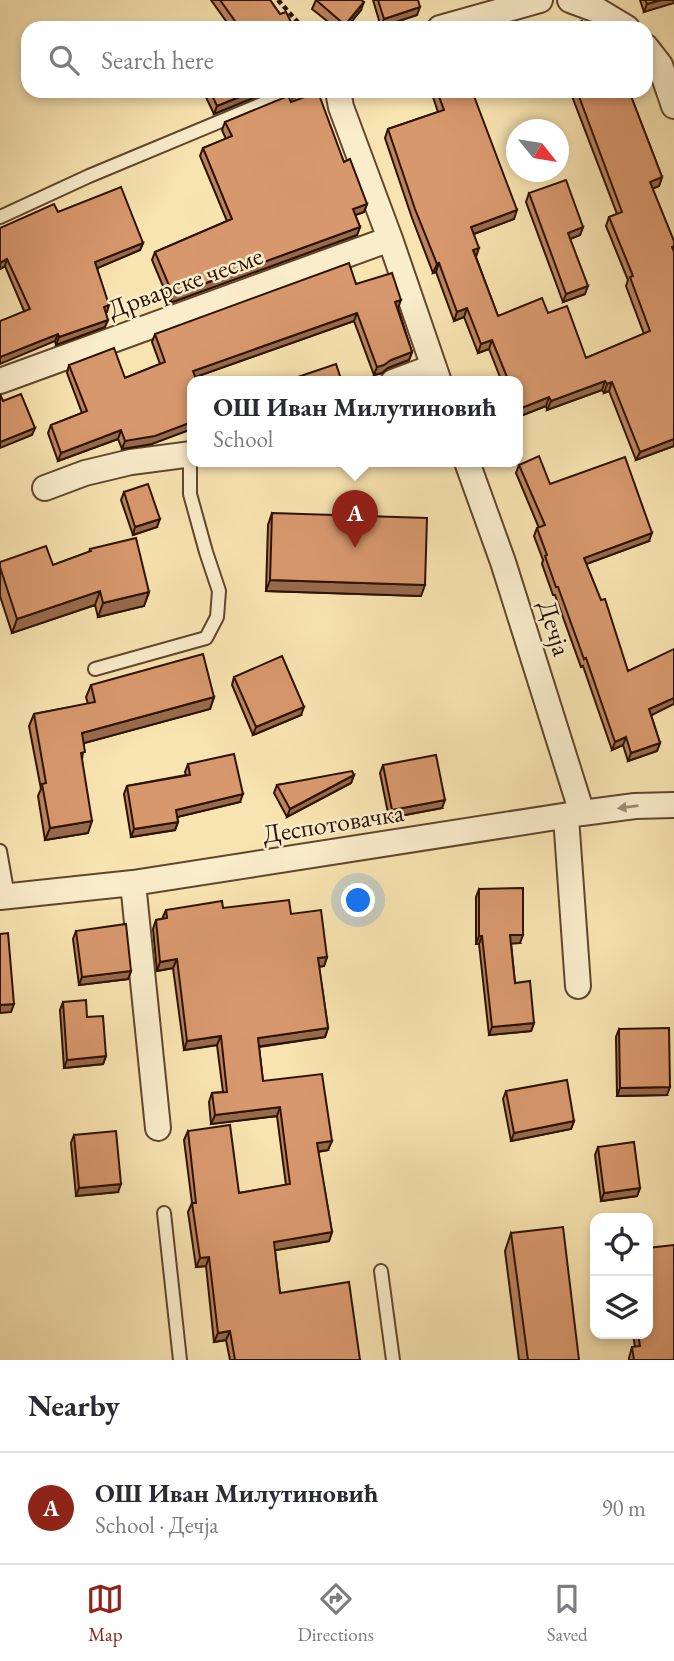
<!DOCTYPE html>
<html lang="en">
<head>
<meta charset="utf-8">
<style>
	body { margin:0; font-family:"EB Garamond",serif; background:#f7f7f7; color:#2b2b33 }
	.controls { position:absolute; right:21px; bottom:21px; display:grid; overflow:hidden; border-radius:14px; box-shadow:0 4px 10px #0003 }
	.controls button { width:63px; height:63px; display:grid; place-items:center; padding:0; border:0; border-bottom:2px solid #e1e1e2; background:#fff; color:#2b2b33; font:35px sans-serif }
	.compass { position:absolute; left:506px; top:119px; width:63px; height:63px; border-radius:50%; background:#fff; box-shadow:0 4px 10px #0003; rotate:120deg }
	.you { position:absolute; left:359px; top:901px; width:24px; height:24px; margin:-18px; border:5px solid #fff; border-radius:50%; background:#1a73e8; box-shadow:0 0 0 10px #1a73e833 }
	.badge { display:grid; place-items:center; width:46px; height:46px; border-radius:50%; background:#8f2418; color:#fff; font-size:23px; font-weight:700 }
	.pin { position:absolute; translate:-50% -58px; filter:drop-shadow(0 2px 4px #0008) }
	.pin::after { content:''; position:absolute; top:37px; width:24px; height:21px; background:inherit; clip-path:polygon(0 0,100% 0,50% 100%) }
	.popup { position:absolute; left:187px; top:376px; width:336px; height:91px; box-sizing:border-box; display:grid; place-content:center; border-radius:14px; background:#fff; filter:drop-shadow(0 2px 5px #0005); font-size:23px; white-space:nowrap; color:#7c7c81 }
	.popup b { font-size:26px; color:#2b2b33 }
	.popup::after { content:''; position:absolute; left:50%; top:100%; margin-left:-14px; border:14px solid transparent; border-top-color:#fff }
	.list { margin:0; padding:0; list-style:none }
	h2 { display:flex; justify-content:space-between; align-items:center; height:91px; margin:0; padding:0 28px; font-size:30px }
	h2 small { font-size:23px; font-weight:400; color:#7c7c81 }
	.list li { display:grid; grid-template-columns:46px 1fr auto; gap:21px; align-items:center; box-sizing:border-box; height:112px; padding:0 28px; border-top:2px solid #e1e1e2 }
	.list b { display:block; font-size:26px; white-space:nowrap }
	.list p { margin:0; font-size:23px; white-space:nowrap; color:#7c7c81 }
	.list em { font-size:23px; font-style:normal; color:#7c7c81 }
	.icon { flex:none; width:38px; height:38px; fill:none; stroke:currentColor; stroke-width:2; stroke-linecap:round; stroke-linejoin:round }
	.map { position:relative; flex:none; width:674px; height:1360px; overflow:hidden }
	.search { position:absolute; background:#fff; box-shadow:0 4px 10px #0003; left:21px; right:21px; top:21px; height:77px; display:flex; align-items:center; gap:18px; box-sizing:border-box; padding:0 24px; border-radius:21px; color:#7c7c81; font-size:26px }
	.sheet { height:203px; background:#fff }
	nav { display:flex; justify-content:space-around; align-items:center; box-sizing:border-box; height:98px; border-top:2px solid #e1e1e2; background:#fff; font-size:19px; color:#7c7c81 }
	nav a { display:grid; justify-items:center; gap:4px }
	nav .on { color:#8f2418 }
	.map>svg:first-child { display:block }
	.lines { fill:none; stroke-linecap:round; stroke-linejoin:round }
	.lane-casing { stroke:#60462d; stroke-width:16 }
	.street-casing { stroke:#60462d; stroke-width:28 }
	.path { stroke:#2d1201; stroke-width:4.5; stroke-dasharray:5 3.5; stroke-linecap:butt }
	.lane { stroke:#faedcc; stroke-width:12 }
	.street { stroke:#faedcc; stroke-width:24 }
	.wall { fill:#ba835e; stroke:#2d1201; stroke-width:2 }
	.shaded-wall { fill:#976a4c; stroke:#2d1201; stroke-width:2 }
	.building { fill:#d8986d; stroke:#2d1201; stroke-width:2 }
	.oneway { fill:#9e8a71 }
	.labels { text-anchor:middle; dominant-baseline:central; stroke-width:5; stroke-linejoin:round; paint-order:stroke }
	.street-label { font-size:26px; fill:#2d1201; stroke:#faedcc }
</style>
</head>
<body>
<div class="map">
<svg width="674" height="1360" viewBox="0 0 674 1360">
	<rect width="100%" height="100%" fill="#f8e4b1"/>
	<filter id="stains"><feTurbulence type="fractalNoise" baseFrequency=".00286" numOctaves="4"/><feColorMatrix values="0 0 0 0 .2 0 0 0 0 .09 0 0 0 0 .02 0 0 0 .5 -.17"/></filter>
	<radialGradient id="worn" r=".72"><stop offset=".6" stop-color="#630" stop-opacity="0"/><stop offset="1" stop-color="#630" stop-opacity=".3"/></radialGradient>
	<g class="lines">
		<defs>
			<path id="lane" d="M 0,217 L 89,176 L 293,91
				M 95,669 L 206,638 L 217,617 L 219,591 L 206,552 L 190,494 L 190,455
				M 0,851 L 8,896
				M 164,1213 L 180,1360
				M 381,1271 L 393,1360"/>
			<path id="street" d="M 570,0 L 597,10 L 627,28
				M 440,28 L 540,0
				M 646,47 L 660,65 L 674,106
				M 338,91 L 341,107 L 390,239 L 439,382
				M 0,381 L 390,239
				M 393,382 L 433,367
				M 467,462 L 503,562 L 582,813
				M 45,488 L 85,473 L 131,462 L 192,454
				M 566,817 L 578,986
				M 133,883 L 158,1128
				M 0,897 L 133,883 L 582,813 L 635,806 L 674,805"/>
		</defs>
		<use href="#lane" class="lane-casing"/>
		<use href="#street" class="street-casing"/>
		<path class="path" d="M 278,0 L 303,28"/>
		<use href="#lane" class="lane"/>
		<use href="#street" class="street"/>
	</g>
	<path class="wall" d="M 211,0 L 270,0 L 280,14 L 294,28 L 231,28 Z
		M 316,0 L 361,10 L 346,28 L 336,28 L 312,9 Z
		M 373,0 L 418,0 L 417,15 L 381,27 Z
		M 640,0 L 674,0 L 644,12 Z
		M 203,91 L 270,91 L 214,114 Z
		M 431,91 L 476,91 L 474,97 L 514,219 L 474,234 L 476,257 L 498,316 L 548,313 L 586,358 L 644,334 L 626,286 L 628,280 L 606,226 L 609,217 L 617,214 L 570,91 L 629,91 L 662,177 L 659,186 L 652,189 L 674,250 L 674,446 L 636,460 L 609,391 L 604,393 L 602,390 L 547,410 L 546,406 L 518,417 L 518,382 L 502,382 L 489,349 L 478,353 L 464,317 L 454,321 L 436,272 L 433,273 L 412,218 L 385,138 L 388,129 L 438,112 Z
		M 291,102 L 344,162 L 367,204 L 364,212 L 355,215 L 360,227 L 357,235 L 170,303 L 152,260 L 155,252 L 227,221 L 200,156 L 203,148 L 226,139 L 222,130 L 225,122 Z
		M 529,193 L 583,227 L 580,235 L 570,239 L 585,294 L 563,302 L 526,202 Z
		M 58,212 L 143,243 L 140,250 L 97,268 L 107,312 L 106,313 L 105,327 L 56,345 L 55,341 L 24,311 L 5,266 L 0,269 L 0,228 Z
		M 356,284 L 398,308 L 412,352 L 409,360 L 388,368 L 382,373 L 374,375 L 354,321 L 195,377 L 152,444 L 122,449 L 118,439 L 58,461 L 48,433 L 51,425 L 82,413 L 67,373 L 69,365 L 125,378 L 160,364 L 152,342 L 155,334 Z
		M 519,465 L 550,484 L 649,541 L 586,564 L 628,671 L 651,715 L 660,743 L 657,751 L 628,761 L 623,745 L 612,750 L 583,666 L 581,667 L 555,595 L 553,595 L 542,564 L 543,560 L 534,536 L 537,528 L 539,528 L 516,473 Z
		M 124,492 L 157,527 L 133,535 L 121,500 Z
		M 272,513 L 421,596 L 266,591 L 268,525 Z
		M 90,549 L 149,592 L 144,606 L 98,617 L 95,605 L 12,633 L 0,596 L 0,567 L 53,565 L 89,552 Z
		M 234,677 L 301,715 L 253,735 L 232,685 Z
		M 91,685 L 214,697 L 210,709 L 84,743 L 82,760 L 88,833 L 45,840 L 38,796 L 41,789 L 29,726 L 34,714 L 88,704 L 86,697 Z
		M 188,764 L 240,802 L 177,817 L 178,822 L 175,830 L 131,837 L 124,794 L 127,786 L 186,775 L 185,772 Z
		M 383,765 L 442,808 L 389,818 L 380,773 Z
		M 354,775 L 351,783 L 287,817 L 274,793 L 277,785 Z
		M 479,889 L 520,943 L 511,943 L 515,983 L 534,1023 L 531,1031 L 489,1035 L 479,944 L 476,944 L 476,897 Z
		M 223,908 L 291,914 L 327,957 L 324,966 L 319,967 L 328,1028 L 325,1037 L 259,1047 L 263,1081 L 328,1150 L 318,1152 L 332,1232 L 329,1241 L 275,1250 L 280,1293 L 360,1360 L 230,1360 L 226,1340 L 214,1342 L 206,1266 L 196,1267 L 188,1212 L 192,1203 L 184,1140 L 188,1131 L 239,1193 L 286,1185 L 277,1116 L 211,1124 L 209,1102 L 212,1093 L 223,1092 L 217,1045 L 184,1050 L 173,968 L 157,971 L 153,929 L 156,920 L 162,919 L 166,910 Z
		M 76,931 L 131,971 L 128,979 L 79,985 L 73,939 Z
		M 63,1002 L 87,1017 L 106,1056 L 103,1064 L 64,1068 L 60,1010 Z
		M 619,1029 L 667,1095 L 617,1096 L 616,1037 Z
		M 506,1091 L 574,1121 L 571,1129 L 511,1141 L 503,1099 Z
		M 74,1135 L 118,1192 L 76,1196 L 71,1143 Z
		M 598,1147 L 640,1188 L 637,1196 L 601,1201 L 595,1155 Z
		M 511,1233 L 579,1360 L 519,1360 L 505,1251 Z
		M 633,1334 L 648,1334 L 674,1360 L 629,1360 L 629,1358 L 632,1347 L 635,1347 Z"/>
	<path class="shaded-wall" d="M 661,0 L 674,0 L 674,3 L 644,12 L 647,4 Z
		M 364,2 L 361,10 L 346,28 L 344,28 L 345,25 Z
		M 420,7 L 417,15 L 381,27 L 384,19 Z
		M 254,91 L 270,91 L 214,114 L 217,106 Z
		M 662,177 L 659,186 L 646,191 L 650,182 Z
		M 367,204 L 364,212 L 350,217 L 353,209 Z
		M 517,210 L 514,219 L 468,236 L 471,227 Z
		M 360,227 L 357,235 L 170,303 L 173,295 Z
		M 583,227 L 580,235 L 565,241 L 568,233 Z
		M 143,243 L 140,250 L 93,270 L 95,262 Z
		M 479,248 L 476,257 L 473,250 Z
		M 7,259 L 5,266 L 0,269 L 0,263 Z
		M 439,263 L 436,272 L 433,273 L 437,264 Z
		M 588,286 L 585,294 L 563,302 L 566,294 Z
		M 401,300 L 398,308 L 392,310 L 395,302 Z
		M 109,305 L 107,312 L 101,314 L 104,307 Z
		M 467,308 L 464,317 L 454,321 L 457,312 Z
		M 357,313 L 354,321 L 190,379 L 193,371 Z
		M 108,320 L 105,327 L 56,345 L 59,337 Z
		M 58,334 L 55,341 L 0,364 L 0,357 Z
		M 492,340 L 489,349 L 478,353 L 481,344 Z
		M 412,352 L 409,360 L 388,368 L 382,373 L 374,375 L 377,367 L 391,360 Z
		M 605,381 L 602,390 L 547,410 L 551,401 Z
		M 612,382 L 609,391 L 604,393 L 607,384 Z
		M 549,397 L 546,406 L 518,417 L 519,409 Z
		M 192,422 L 192,429 L 152,444 L 122,449 L 125,441 Z
		M 35,428 L 32,435 L 0,448 L 0,442 Z
		M 121,430 L 118,439 L 58,461 L 61,453 Z
		M 674,439 L 674,446 L 636,460 L 640,452 Z
		M 160,519 L 157,527 L 133,535 L 135,527 Z
		M 652,533 L 649,541 L 581,566 L 584,558 Z
		M 270,580 L 425,585 L 421,596 L 266,591 Z
		M 100,591 L 95,605 L 12,633 L 17,619 Z
		M 149,592 L 144,606 L 98,617 L 103,603 Z
		M 214,697 L 210,709 L 77,745 L 82,733 Z
		M 674,698 L 674,704 L 646,718 L 649,709 Z
		M 304,707 L 301,715 L 253,735 L 256,727 Z
		M 626,737 L 623,745 L 612,750 L 615,742 Z
		M 660,743 L 657,751 L 628,761 L 631,753 Z
		M 354,775 L 351,783 L 287,817 L 290,809 Z
		M 243,794 L 240,802 L 173,818 L 176,810 Z
		M 445,800 L 442,808 L 389,818 L 392,810 Z
		M 92,821 L 88,833 L 45,840 L 50,828 Z
		M 178,822 L 175,830 L 131,837 L 134,829 Z
		M 510,935 L 523,935 L 520,943 L 507,944 Z
		M 479,936 L 482,936 L 479,944 L 476,944 Z
		M 327,957 L 324,966 L 315,967 L 318,958 Z
		M 177,959 L 173,968 L 157,971 L 160,962 Z
		M 131,971 L 128,979 L 79,985 L 82,977 Z
		M 14,1004 L 11,1012 L 0,1013 L 0,1005 Z
		M 534,1023 L 531,1031 L 489,1035 L 492,1027 Z
		M 328,1028 L 325,1037 L 255,1047 L 258,1038 Z
		M 221,1036 L 217,1045 L 184,1050 L 187,1041 Z
		M 106,1056 L 103,1064 L 64,1068 L 67,1060 Z
		M 670,1087 L 667,1095 L 617,1096 L 620,1088 Z
		M 280,1107 L 277,1116 L 211,1124 L 215,1115 Z
		M 574,1121 L 571,1129 L 511,1141 L 514,1133 Z
		M 332,1141 L 328,1150 L 313,1152 L 317,1143 Z
		M 121,1184 L 118,1192 L 76,1196 L 79,1188 Z
		M 640,1188 L 637,1196 L 601,1201 L 604,1193 Z
		M 332,1232 L 329,1241 L 271,1251 L 274,1242 Z
		M 209,1257 L 206,1266 L 196,1267 L 200,1258 Z
		M 230,1331 L 226,1340 L 214,1342 L 218,1333 Z"/>
	<path class="building" d="M 220,0 L 270,0 L 280,14 L 286,12 L 294,28 L 240,28 Z
		M 316,0 L 361,0 L 364,2 L 345,25 Z
		M 378,0 L 418,0 L 420,7 L 384,19 Z
		M 645,0 L 661,0 L 647,4 Z
		M 582,21 L 584,28 L 562,28 Z
		M 210,91 L 254,91 L 217,106 Z
		M 437,91 L 472,91 L 517,210 L 471,227 L 479,248 L 473,250 L 498,316 L 542,298 L 548,313 L 567,306 L 586,358 L 650,331 L 630,277 L 633,276 L 609,217 L 622,212 L 577,91 L 629,91 L 662,177 L 650,182 L 674,241 L 674,246 L 672,247 L 674,252 L 674,439 L 640,452 L 612,382 L 607,384 L 605,381 L 551,401 L 549,397 L 519,409 L 518,405 L 518,382 L 509,382 L 492,340 L 481,344 L 467,308 L 457,312 L 439,263 L 437,264 L 415,209 L 388,129 L 444,110 Z
		M 318,92 L 344,162 L 350,159 L 367,204 L 353,209 L 360,227 L 173,295 L 155,252 L 232,219 L 203,148 L 232,136 L 225,122 L 288,96 L 291,102 Z
		M 566,180 L 583,227 L 568,233 L 588,286 L 566,294 L 529,193 Z
		M 121,187 L 143,243 L 95,262 L 109,305 L 104,307 L 108,320 L 59,337 L 58,334 L 0,357 L 0,321 L 30,309 L 7,259 L 0,263 L 0,228 L 54,204 L 58,212 Z
		M 349,263 L 356,284 L 392,273 L 401,300 L 395,302 L 412,352 L 391,360 L 384,365 L 377,367 L 357,313 L 193,371 L 197,382 L 192,382 L 192,422 L 155,436 L 125,441 L 121,430 L 61,453 L 51,425 L 87,411 L 69,365 L 114,348 L 125,378 L 165,362 L 155,334 Z
		M 336,364 L 342,382 L 283,382 Z
		M 0,394 L 3,401 L 21,394 L 35,428 L 0,442 Z
		M 539,456 L 550,484 L 625,457 L 652,533 L 584,558 L 601,600 L 605,599 L 628,671 L 674,649 L 674,698 L 649,709 L 660,743 L 631,753 L 626,737 L 615,742 L 586,658 L 584,659 L 558,587 L 556,587 L 545,556 L 547,555 L 537,528 L 545,525 L 519,465 Z
		M 148,484 L 160,519 L 135,527 L 124,492 Z
		M 272,513 L 427,518 L 425,585 L 270,580 Z
		M 136,538 L 149,592 L 103,603 L 100,591 L 17,619 L 0,567 L 0,562 L 46,546 L 53,565 L 91,551 L 90,549 Z
		M 203,654 L 214,697 L 82,733 L 85,752 L 81,753 L 92,821 L 50,828 L 42,784 L 46,783 L 34,714 L 95,702 L 91,685 Z
		M 282,656 L 304,707 L 256,727 L 234,677 Z
		M 234,754 L 243,794 L 176,810 L 178,822 L 134,829 L 127,786 L 190,775 L 188,764 Z
		M 436,755 L 445,800 L 392,810 L 383,765 Z
		M 352,771 L 354,775 L 290,809 L 277,785 Z
		M 523,888 L 523,935 L 510,935 L 515,983 L 530,981 L 534,1023 L 492,1027 L 482,936 L 479,936 L 479,889 Z
		M 289,900 L 291,914 L 321,910 L 327,957 L 318,958 L 328,1028 L 258,1038 L 263,1081 L 322,1074 L 332,1141 L 317,1143 L 332,1232 L 274,1242 L 280,1293 L 349,1282 L 360,1360 L 235,1360 L 230,1331 L 218,1333 L 209,1257 L 200,1258 L 192,1203 L 196,1203 L 188,1131 L 230,1125 L 239,1193 L 290,1184 L 280,1107 L 215,1115 L 212,1093 L 227,1092 L 221,1036 L 187,1041 L 177,959 L 160,962 L 156,920 L 167,918 L 166,910 L 222,901 L 223,908 Z
		M 126,924 L 131,971 L 82,977 L 76,931 Z
		M 8,933 L 14,1004 L 0,1005 L 0,934 Z
		M 86,1000 L 87,1017 L 103,1016 L 106,1056 L 67,1060 L 63,1002 Z
		M 669,1028 L 670,1087 L 620,1088 L 619,1029 Z
		M 567,1080 L 574,1121 L 514,1133 L 506,1091 Z
		M 116,1131 L 121,1184 L 79,1188 L 74,1135 Z
		M 634,1142 L 640,1188 L 604,1193 L 598,1147 Z
		M 563,1227 L 579,1360 L 528,1360 L 511,1233 Z
		M 674,1245 L 674,1360 L 634,1360 L 632,1347 L 640,1346 L 638,1334 L 648,1334 L 648,1248 Z"/>
	<defs><path id="oneway-solid" d="M-6-.8H1V-3.2L6.5 0L1 3.2V.8H-6Z" transform="scale(1.75)"/></defs>
	<use class="oneway" href="#oneway-solid" transform="translate(628 807) rotate(173)"/>
	<g class="labels">
		<g class="street-label">
			<text transform="translate(185 282) rotate(-20)">Дрварске чесме</text>
			<text transform="translate(555 628) rotate(73)">Дечја</text>
			<text transform="translate(333 823) rotate(-9)">Деспотовачка</text>
		</g>
	</g>
	<rect width="100%" height="100%" filter="url(#stains)"/>
	<rect width="100%" height="100%" fill="url(#worn)"/>
</svg>
<div class="controls">
<button><svg class="icon" aria-label="locate" viewBox="0 0 24 24"><circle cx="12" cy="12" r="6"/><path d="M12 2v4M12 18v4M2 12h4M18 12h4"/></svg></button>
<button><svg class="icon" aria-label="layers" viewBox="0 0 24 24"><path d="M12 4l9 5-9 5-9-5zM3 14l9 5 9-5"/></svg></button>
</div>
<svg class="compass" viewBox="-18 -18 36 36"><path d="M0-13l5 13h-10z" fill="#e53935"/><path d="M0 13l5-13h-10z" fill="#7c7c81"/></svg>
<div class="you"></div>
<div class="pin badge" style="left:355px;top:548px">A</div>
<div class="popup"><b>ОШ Иван Милутиновић</b>School</div>
<div class="search"><svg class="icon" aria-label="search" viewBox="0 0 24 24"><circle cx="10" cy="10" r="6"/><path d="M15 15l6 6"/></svg>Search here</div>
</div>
<section class="sheet">
<h2>Nearby<small></small></h2>
<ul class="list">
<li><span class="badge">A</span><div><b>ОШ Иван Милутиновић</b><p>School · Дечја</p></div><em>90 m</em></li>
</ul>
</section>
<nav>
<a class="on"><svg class="icon" aria-label="map" viewBox="0 0 24 24"><path d="M3 6l6-2 6 2 6-2v14l-6 2-6-2-6 2zM9 4v14M15 6v14"/></svg>Map</a>
<a><svg class="icon" aria-label="directions" viewBox="0 0 24 24"><path d="M12 3l9 9-9 9-9-9zM9 14v-3h6M13 9l2 2-2 2"/></svg>Directions</a>
<a><svg class="icon" aria-label="saved" viewBox="0 0 24 24"><path d="M7 4h10v16l-5-4-5 4z"/></svg>Saved</a>
</nav>
</body>
</html>
